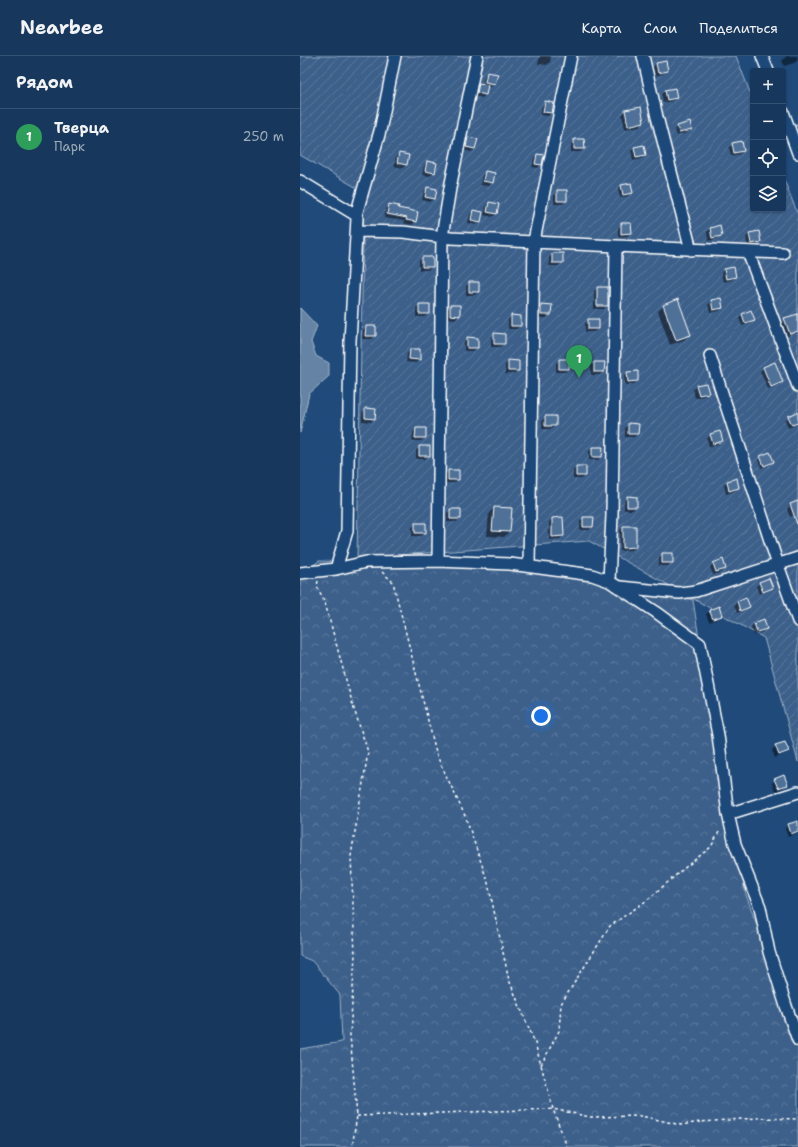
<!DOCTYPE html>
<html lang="ru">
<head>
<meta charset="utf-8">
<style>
	body { margin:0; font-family:"Shantell Sans",sans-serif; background:#203f62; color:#f1f3f6 }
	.controls { position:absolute; right:12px; top:12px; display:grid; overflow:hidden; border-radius:4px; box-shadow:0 1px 3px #0004 }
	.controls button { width:36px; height:36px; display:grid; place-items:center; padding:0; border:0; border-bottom:1px solid #365272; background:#17385c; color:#f1f3f6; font:20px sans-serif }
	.you { position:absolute; left:241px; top:660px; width:14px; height:14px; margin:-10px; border:3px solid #fff; border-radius:50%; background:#1a73e8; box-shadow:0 0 0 6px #1a73e833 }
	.badge { display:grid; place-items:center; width:26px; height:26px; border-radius:50%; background:#8bbbb9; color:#fff; font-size:13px; font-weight:700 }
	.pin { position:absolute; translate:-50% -33px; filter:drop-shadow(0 1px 2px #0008) }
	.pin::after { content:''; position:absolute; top:21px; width:14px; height:12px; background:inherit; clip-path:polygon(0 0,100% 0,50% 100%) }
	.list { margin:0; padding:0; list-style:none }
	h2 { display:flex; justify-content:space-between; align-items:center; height:52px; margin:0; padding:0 16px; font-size:17px }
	h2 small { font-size:13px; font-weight:400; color:#9eacbb }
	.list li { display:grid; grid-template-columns:26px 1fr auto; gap:12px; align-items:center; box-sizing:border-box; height:56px; padding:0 16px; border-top:1px solid #365272 }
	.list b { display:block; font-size:15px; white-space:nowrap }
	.list p { margin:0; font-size:13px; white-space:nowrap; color:#9eacbb }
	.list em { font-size:13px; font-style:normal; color:#9eacbb }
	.icon { flex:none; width:22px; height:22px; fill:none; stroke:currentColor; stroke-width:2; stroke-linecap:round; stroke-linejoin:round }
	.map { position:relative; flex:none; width:498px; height:1091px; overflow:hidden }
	header { display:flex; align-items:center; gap:24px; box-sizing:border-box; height:56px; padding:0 20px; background:#17385c; border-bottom:1px solid #365272 }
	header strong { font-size:19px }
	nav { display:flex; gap:22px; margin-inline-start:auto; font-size:14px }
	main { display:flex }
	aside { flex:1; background:#17385c }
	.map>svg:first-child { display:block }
	.forest { fill:url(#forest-crowns); stroke:#9eb0c5 }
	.garden { fill:url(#garden-furrows); stroke:#9eb0c5 }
	.water { fill:#6583a4; stroke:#a3b5c8 }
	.shadow { fill:#0007 }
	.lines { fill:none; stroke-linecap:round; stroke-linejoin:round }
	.stream { stroke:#a3b5c8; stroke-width:3 }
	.building { fill:#507197; stroke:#fff }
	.minor-casing { stroke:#fff; stroke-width:14 }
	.path { stroke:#fff; stroke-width:1.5; stroke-dasharray:3 3; stroke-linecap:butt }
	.minor { stroke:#1f4a7a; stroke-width:11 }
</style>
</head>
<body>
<header>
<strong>Nearbee</strong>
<nav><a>Карта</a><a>Слои</a><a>Поделиться</a></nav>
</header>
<main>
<aside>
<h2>Рядом<small></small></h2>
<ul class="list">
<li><span class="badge" style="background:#2e9e5b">1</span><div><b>Тверца</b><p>Парк</p></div><em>250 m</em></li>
</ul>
</aside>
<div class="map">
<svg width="498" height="1091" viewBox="0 0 498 1091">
	<defs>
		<pattern id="forest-crowns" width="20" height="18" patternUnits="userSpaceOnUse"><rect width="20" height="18" fill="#3c618b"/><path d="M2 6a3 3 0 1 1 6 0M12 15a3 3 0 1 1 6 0" fill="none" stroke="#59799c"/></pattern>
		<pattern id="garden-furrows" width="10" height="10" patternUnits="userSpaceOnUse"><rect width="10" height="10" fill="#3c618b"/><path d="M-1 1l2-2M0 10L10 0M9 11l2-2" fill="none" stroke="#59799c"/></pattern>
	</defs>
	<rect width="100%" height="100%" fill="#1f4a7a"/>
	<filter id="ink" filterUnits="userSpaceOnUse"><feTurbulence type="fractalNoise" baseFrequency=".025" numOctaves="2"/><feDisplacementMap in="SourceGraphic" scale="8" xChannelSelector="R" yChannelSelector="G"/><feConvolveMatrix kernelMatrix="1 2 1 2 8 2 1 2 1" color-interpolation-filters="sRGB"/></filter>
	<g filter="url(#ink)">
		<path class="forest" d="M 19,505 L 283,514 L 393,544 L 418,704 L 446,839 L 498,982 L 498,1091 L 0,1091 L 0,993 L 42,986 L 40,939 L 12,905 L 0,900 L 0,523 L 1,517 Z"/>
		<path class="garden" d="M 0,0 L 436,0 L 453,44 L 453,153 L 483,153 L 483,121 L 498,159 L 498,706 L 464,582 L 289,485 L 57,502 L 64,136 L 0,99 Z"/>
		<path class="water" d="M 0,252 L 17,270 L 11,286 L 16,300 L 29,307 L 29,320 L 9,338 L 0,377 Z"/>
		<path class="shadow" d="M 240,0 L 251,0 L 250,6 L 247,9 L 238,8 Z
			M 487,0 L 497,0 L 498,4 L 494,7 L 484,10 L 482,4 Z
			M 356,8 L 367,14 L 363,18 L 355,20 L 353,11 Z
			M 188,17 L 196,19 L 194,28 L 191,31 L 187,31 L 185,39 L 182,42 L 174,40 L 176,31 L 179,28 L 183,29 L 184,21 Z
			M 374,33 L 376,42 L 372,45 L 363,47 L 362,38 L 365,35 Z
			M 245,46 L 253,48 L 251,57 L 248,60 L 240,59 L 242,50 Z
			M 325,55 L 343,66 L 340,70 L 325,73 L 322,59 Z
			M 378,70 L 391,74 L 387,77 L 376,80 L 374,74 Z
			M 168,82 L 175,93 L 171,96 L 163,94 L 165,85 Z
			M 275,84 L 284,93 L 280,96 L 271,96 L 271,87 Z
			M 433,88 L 443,95 L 440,98 L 431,100 L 429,91 Z
			M 334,91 L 345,99 L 342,102 L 333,104 L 331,95 Z
			M 100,98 L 106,108 L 103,112 L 94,110 L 96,101 Z
			M 237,99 L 243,100 L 241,109 L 238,112 L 232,111 L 234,102 Z
			M 127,106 L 135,108 L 134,117 L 130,120 L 122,119 L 124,110 Z
			M 186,116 L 192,127 L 189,130 L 180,129 L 182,119 Z
			M 321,130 L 332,137 L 328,140 L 320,142 L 318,133 Z
			M 127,132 L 135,134 L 134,143 L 130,146 L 122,144 L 124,135 Z
			M 257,135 L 266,144 L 263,148 L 254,148 L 254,139 Z
			M 189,147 L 196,158 L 192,161 L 184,159 L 186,150 Z
			M 89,149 L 97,153 L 115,166 L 112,169 L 103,167 L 104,165 L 84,162 L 86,153 Z
			M 173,155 L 180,166 L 176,169 L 168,167 L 170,158 Z
			M 322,168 L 331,177 L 327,180 L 318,181 L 318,172 Z
			M 410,172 L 421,179 L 417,183 L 408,185 L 407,176 Z
			M 449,178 L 460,185 L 457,189 L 448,191 L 446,182 Z
			M 253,198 L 262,198 L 262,207 L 258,210 L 249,210 L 249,201 Z
			M 123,202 L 132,211 L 128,214 L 119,214 L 119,205 Z
			M 425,213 L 435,220 L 432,224 L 423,226 L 421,217 Z
			M 169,227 L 178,236 L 175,239 L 166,239 L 166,230 Z
			M 297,232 L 307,249 L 304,253 L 294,253 L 294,235 Z
			M 412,245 L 422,252 L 419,255 L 410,257 L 408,248 Z
			M 120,249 L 129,258 L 125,261 L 116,261 L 116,252 Z
			M 242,249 L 250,258 L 247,262 L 238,262 L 238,253 Z
			M 150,250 L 159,259 L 156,263 L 147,262 L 147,254 Z
			M 364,250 L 390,279 L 384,284 L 370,289 L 358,255 Z
			M 442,258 L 454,263 L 450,267 L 442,270 L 439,262 Z
			M 498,259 L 498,276 L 487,280 L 482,267 L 485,263 Z
			M 211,260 L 220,270 L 217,273 L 208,273 L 208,264 Z
			M 289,264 L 298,273 L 294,276 L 285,276 L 285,267 Z
			M 66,271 L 75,280 L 72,283 L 62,283 L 63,274 Z
			M 195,278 L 204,287 L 200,291 L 191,291 L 191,282 Z
			M 168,282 L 177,292 L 173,295 L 164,295 L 164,286 Z
			M 110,294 L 119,303 L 116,307 L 106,306 L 107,298 Z
			M 260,304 L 268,313 L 265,316 L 256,316 L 256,307 Z
			M 209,305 L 218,314 L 214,318 L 205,318 L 205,309 Z
			M 294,307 L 303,316 L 300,319 L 291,319 L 291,310 Z
			M 464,312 L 482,326 L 479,329 L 468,333 L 460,315 Z
			M 327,317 L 337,325 L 334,328 L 325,329 L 324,320 Z
			M 397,330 L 407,337 L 404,340 L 395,342 L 393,333 Z
			M 66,353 L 74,362 L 71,366 L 62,365 L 62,357 Z
			M 498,359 L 498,368 L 488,372 L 485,364 L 489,361 Z
			M 246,361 L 255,370 L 251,373 L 242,373 L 242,364 Z
			M 329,368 L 337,378 L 334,381 L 325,381 L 325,372 Z
			M 116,373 L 125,382 L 121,385 L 112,385 L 113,376 Z
			M 411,379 L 421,385 L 418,388 L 409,391 L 407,382 Z
			M 120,391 L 129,391 L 129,400 L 125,403 L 116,403 L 116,394 Z
			M 293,392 L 301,401 L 298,404 L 289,404 L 289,395 Z
			M 461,401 L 473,406 L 469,409 L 461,412 L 458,404 Z
			M 276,411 L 285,420 L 282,423 L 273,423 L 273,414 Z
			M 149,415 L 158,424 L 154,427 L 145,427 L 145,418 Z
			M 427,426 L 438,432 L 435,435 L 426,438 L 424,429 Z
			M 327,441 L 336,450 L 333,454 L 324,454 L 324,445 Z
			M 498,446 L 498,458 L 490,461 L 487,453 L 490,449 Z
			M 194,452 L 209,476 L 204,481 L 187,480 L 189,457 Z
			M 151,454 L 160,454 L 160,463 L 156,466 L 147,466 L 147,457 Z
			M 284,462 L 292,471 L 289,474 L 280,474 L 280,465 Z
			M 252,463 L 263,480 L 260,483 L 249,484 L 249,466 Z
			M 116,468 L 125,468 L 125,477 L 121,480 L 112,480 L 112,471 Z
			M 323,471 L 335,491 L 332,494 L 320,495 L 320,474 Z
			M 363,498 L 372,506 L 368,510 L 359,510 L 359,501 Z
			M 413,508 L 425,512 L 422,516 L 413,519 L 410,511 Z
			M 460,527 L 471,532 L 468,535 L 459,538 L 456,530 Z
			M 446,543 L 449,551 L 445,554 L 437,557 L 434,549 L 437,546 Z
			M 410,555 L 421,559 L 418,563 L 409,566 L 406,558 Z
			M 454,568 L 466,572 L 463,576 L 454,579 L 451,571 Z
			M 476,690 L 488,695 L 484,698 L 475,702 L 472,694 Z
			M 475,724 L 487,728 L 483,732 L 475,735 L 472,727 Z
			M 498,768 L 498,776 L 488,781 L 485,773 L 488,769 Z"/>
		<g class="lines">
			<path class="stream" d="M 496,69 L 498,69"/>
		</g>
		<path class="building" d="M 366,5 L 368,15 L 358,17 L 356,7 Z
			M 187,16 L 198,18 L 195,28 L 185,26 Z
			M 179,27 L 188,29 L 186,39 L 177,37 Z
			M 375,32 L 377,42 L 367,44 L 365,34 Z
			M 245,45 L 254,47 L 252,57 L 243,56 Z
			M 341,51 L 344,66 L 328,70 L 325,54 Z
			M 390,66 L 392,74 L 379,77 L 377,70 Z
			M 168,81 L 178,83 L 175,93 L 166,91 Z
			M 274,83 L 284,83 L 285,93 L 274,93 Z
			M 442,85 L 444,95 L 434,97 L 432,87 Z
			M 344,89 L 346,99 L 336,101 L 334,91 Z
			M 99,97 L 109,99 L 107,109 L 97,107 Z
			M 237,98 L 244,99 L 242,109 L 235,108 Z
			M 127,105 L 137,107 L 135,117 L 125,115 Z
			M 185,115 L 195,117 L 193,127 L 183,125 Z
			M 331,127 L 333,137 L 323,139 L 321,129 Z
			M 127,131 L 137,133 L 135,143 L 125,141 Z
			M 257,134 L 267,134 L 267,145 L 257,145 Z
			M 189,146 L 199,148 L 197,158 L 187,156 Z
			M 89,148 L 99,150 L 98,152 L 118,156 L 116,166 L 106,164 L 107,162 L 87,158 Z
			M 173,154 L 183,156 L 181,166 L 171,164 Z
			M 321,167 L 331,167 L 332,177 L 321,178 Z
			M 420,169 L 422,180 L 412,182 L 410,172 Z
			M 459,175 L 461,186 L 451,188 L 449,177 Z
			M 252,197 L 263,197 L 263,207 L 252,207 Z
			M 122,201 L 133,201 L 133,211 L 122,211 Z
			M 434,211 L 436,221 L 426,223 L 424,213 Z
			M 169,226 L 179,226 L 179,236 L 169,236 Z
			M 297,231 L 308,231 L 308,250 L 297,250 Z
			M 421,242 L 423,252 L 413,254 L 411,244 Z
			M 378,243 L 391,279 L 376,284 L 363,249 Z
			M 119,248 L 130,248 L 130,258 L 119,258 Z
			M 241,248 L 252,249 L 251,259 L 241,259 Z
			M 150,249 L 160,249 L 160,260 L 150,259 Z
			M 451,254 L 455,264 L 445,267 L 442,258 Z
			M 498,258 L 498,275 L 490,278 L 484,262 Z
			M 211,259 L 221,260 L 221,270 L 211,270 Z
			M 288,263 L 299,263 L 299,273 L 288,273 Z
			M 66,270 L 76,270 L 76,280 L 65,280 Z
			M 194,277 L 205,278 L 205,288 L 194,288 Z
			M 167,281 L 178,282 L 178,292 L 167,292 Z
			M 110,293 L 120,293 L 120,304 L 109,303 Z
			M 259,303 L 270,303 L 269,313 L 259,313 Z
			M 208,304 L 219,305 L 219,315 L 208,315 Z
			M 294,306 L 305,306 L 304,316 L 294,316 Z
			M 475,306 L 483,326 L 471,331 L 463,311 Z
			M 338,315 L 338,325 L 328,326 L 327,316 Z
			M 406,327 L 409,337 L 399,339 L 396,329 Z
			M 65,352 L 76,353 L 75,363 L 65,362 Z
			M 498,356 L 498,367 L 492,369 L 488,360 Z
			M 245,360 L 256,360 L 256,370 L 245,370 Z
			M 328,367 L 339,368 L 338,378 L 328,378 Z
			M 116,372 L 126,372 L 126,382 L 115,382 Z
			M 420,375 L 423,385 L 413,388 L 410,378 Z
			M 119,390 L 130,390 L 130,400 L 119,400 Z
			M 292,391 L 303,391 L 302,401 L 292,401 Z
			M 470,396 L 474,406 L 464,410 L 460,400 Z
			M 276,410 L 286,410 L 286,420 L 276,420 Z
			M 148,414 L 159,414 L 159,424 L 148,424 Z
			M 437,422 L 439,432 L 429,435 L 427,425 Z
			M 327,440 L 337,441 L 337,451 L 327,451 Z
			M 498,445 L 498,468 L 497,468 L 490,448 Z
			M 194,451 L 212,452 L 210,476 L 192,475 Z
			M 150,453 L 161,453 L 161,463 L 150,463 Z
			M 263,461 L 264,480 L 252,481 L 252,462 Z
			M 283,461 L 294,461 L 293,471 L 283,471 Z
			M 115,467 L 126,467 L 126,477 L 115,477 Z
			M 323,470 L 336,470 L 336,491 L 323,492 Z
			M 362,497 L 373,497 L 373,507 L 362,507 Z
			M 423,503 L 426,513 L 416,516 L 413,507 Z
			M 469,522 L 473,532 L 463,536 L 459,526 Z
			M 446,541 L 450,551 L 440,555 L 437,545 Z
			M 419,550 L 422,560 L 413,563 L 409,554 Z
			M 464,563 L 467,573 L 457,576 L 454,567 Z
			M 485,686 L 489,695 L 479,699 L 475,689 Z
			M 484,719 L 488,729 L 478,732 L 474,723 Z
			M 498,765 L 498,775 L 491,778 L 488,768 Z"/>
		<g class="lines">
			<defs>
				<path id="minor" d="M 343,0 L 357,61 L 391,194
					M 462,0 L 468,15
					M 483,56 L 498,97
					M 0,125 L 56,159 L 57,162 L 50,285 L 47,475 L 36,513
					M 56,159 L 80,75 L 95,0
					M 57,175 L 103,176 L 151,182 L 316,190 L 483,197
					M 448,196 L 498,330
					M 410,300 L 478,509 L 498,565
					M 138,505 L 142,181 L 150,132 L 177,0
					M 229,510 L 234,185 L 271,0
					M 0,517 L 36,513 L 66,506 L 138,505 L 210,508 L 292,519 L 309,525 L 356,556 L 400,588 L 418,679 L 428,758 L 435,788 L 460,851 L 469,896 L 486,950 L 498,984
					M 309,525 L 312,459 L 316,190
					M 320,531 L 379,537 L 396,535 L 498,502
					M 428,758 L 498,736"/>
			</defs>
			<use href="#minor" class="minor-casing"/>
			<path class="path" d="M 82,516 L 93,526 L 137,700 L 166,762 L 188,827 L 209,924 L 235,987 L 253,1053 L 267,1091
				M 18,525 L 17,530 L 25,547 L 54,653 L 68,696 L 51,800 L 55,899 L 50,979 L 57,1060 L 52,1091
				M 241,1009 L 259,975 L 261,948 L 310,870 L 346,845 L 382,814 L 411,791 L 420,774
				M 57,1060 L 253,1053 L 290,1061 L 341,1060 L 381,1069 L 400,1066 L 457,1062 L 498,1063"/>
			<use href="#minor" class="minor"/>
		</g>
	</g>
</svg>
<div class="controls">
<button>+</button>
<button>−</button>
<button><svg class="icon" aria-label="locate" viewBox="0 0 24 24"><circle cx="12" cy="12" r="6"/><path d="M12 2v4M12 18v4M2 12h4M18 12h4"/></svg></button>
<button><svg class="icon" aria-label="layers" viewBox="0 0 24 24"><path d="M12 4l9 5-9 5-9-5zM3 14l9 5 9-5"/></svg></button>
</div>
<div class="you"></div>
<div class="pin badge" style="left:279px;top:322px;background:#2e9e5b">1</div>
</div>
</main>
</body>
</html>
